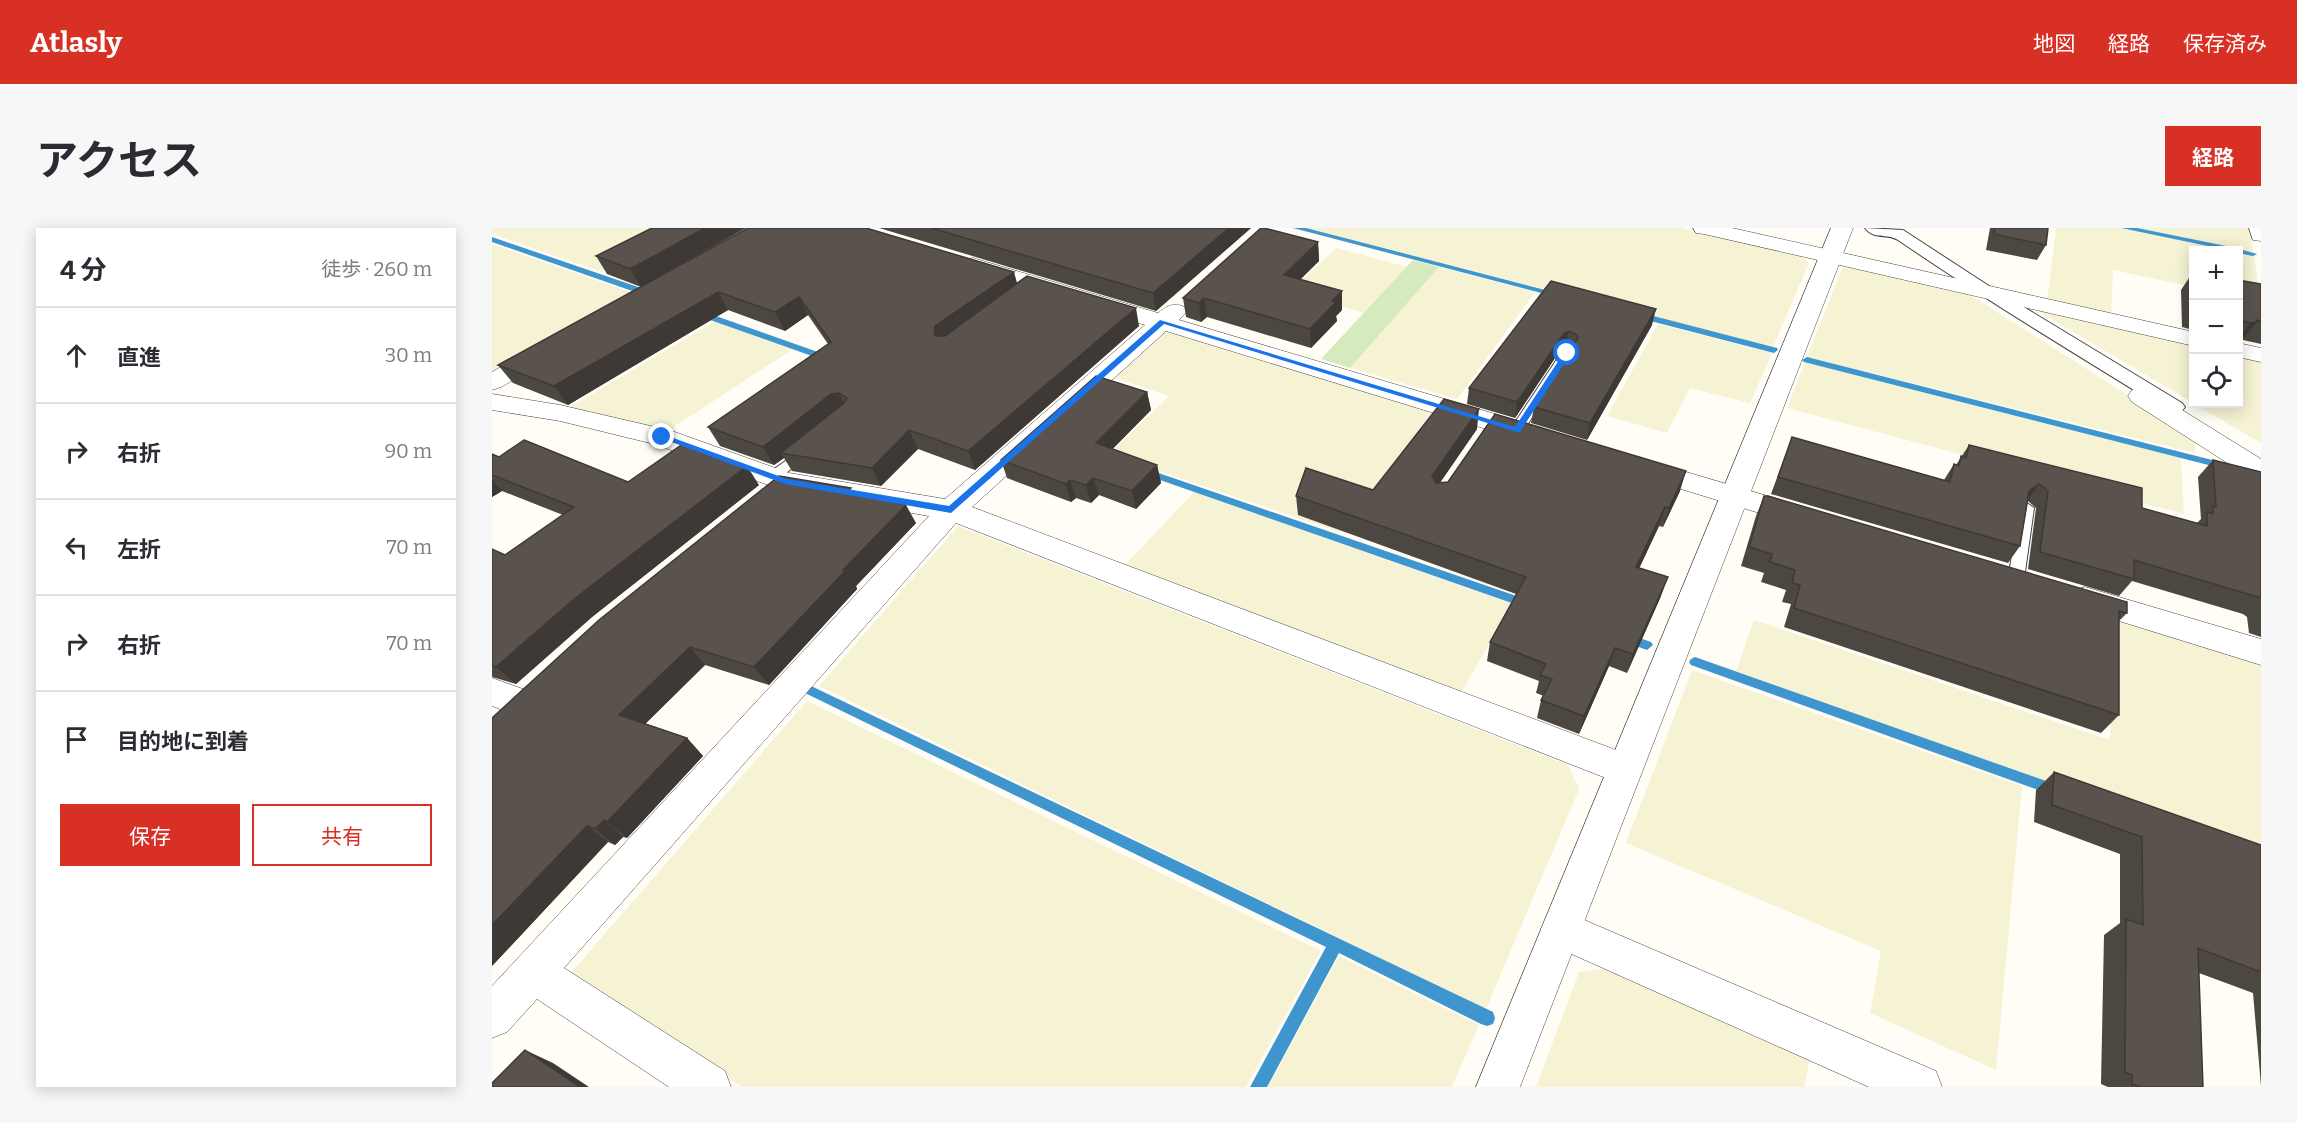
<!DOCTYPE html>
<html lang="ja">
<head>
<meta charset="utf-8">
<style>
	body { margin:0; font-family:Bitter,"Noto Sans JP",serif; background:#f7f7f7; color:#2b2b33 }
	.controls { position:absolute; right:18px; top:18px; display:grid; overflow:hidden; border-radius:0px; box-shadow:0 3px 15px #0003 }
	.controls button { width:54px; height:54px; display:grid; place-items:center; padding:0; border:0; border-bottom:2px solid #e1e1e2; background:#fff; color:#2b2b33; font:30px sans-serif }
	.stop { position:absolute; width:18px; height:18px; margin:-14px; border:4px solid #1a73e8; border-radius:50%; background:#fff }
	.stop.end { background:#1a73e8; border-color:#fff; box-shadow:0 2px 6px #0008 }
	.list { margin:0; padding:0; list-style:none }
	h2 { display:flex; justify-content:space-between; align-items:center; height:78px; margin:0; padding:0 24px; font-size:26px }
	h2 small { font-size:20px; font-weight:400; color:#7c7c81 }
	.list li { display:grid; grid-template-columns:39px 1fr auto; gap:18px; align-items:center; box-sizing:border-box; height:96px; padding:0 24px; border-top:2px solid #e1e1e2 }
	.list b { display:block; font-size:22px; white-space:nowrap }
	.list em { font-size:20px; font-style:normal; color:#7c7c81 }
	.actions { display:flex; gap:12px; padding:18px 24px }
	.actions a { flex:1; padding:14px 0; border:2px solid #d93025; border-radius:0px; text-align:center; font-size:21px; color:#d93025 }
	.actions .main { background:#d93025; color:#fff }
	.icon { flex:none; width:33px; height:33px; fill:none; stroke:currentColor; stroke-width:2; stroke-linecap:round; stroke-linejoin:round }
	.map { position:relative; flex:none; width:1769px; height:859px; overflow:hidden; border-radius:0px }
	header { display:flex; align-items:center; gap:36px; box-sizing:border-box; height:84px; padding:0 30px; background:#d93025; color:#fff }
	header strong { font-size:28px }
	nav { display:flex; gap:33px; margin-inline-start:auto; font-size:21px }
	.intro { display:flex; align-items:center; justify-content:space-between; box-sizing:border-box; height:144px; padding:0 36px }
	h1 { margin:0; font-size:42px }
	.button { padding:15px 27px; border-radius:0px; background:#d93025; color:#fff; font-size:21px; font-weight:700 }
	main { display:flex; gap:36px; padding:0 36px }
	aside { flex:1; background:#fff; border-radius:0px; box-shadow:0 3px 15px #0003 }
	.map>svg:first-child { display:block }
	.farmland { fill:#f6f3d4 }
	.green { fill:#d5ebbd }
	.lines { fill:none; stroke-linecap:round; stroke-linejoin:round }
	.stream { fill:#3f96cf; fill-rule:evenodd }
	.service-casing { stroke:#444; stroke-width:2 }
	.pedestrian-casing { stroke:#444; stroke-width:2 }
	.minor-casing { stroke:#444; stroke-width:1 }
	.tertiary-casing { stroke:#444; stroke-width:1 }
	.service { fill:#fff; fill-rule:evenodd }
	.pedestrian { fill:#fff; fill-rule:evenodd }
	.minor { fill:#fff; fill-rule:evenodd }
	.tertiary { fill:#fff; fill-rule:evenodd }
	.wall { fill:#4d4742 }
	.shaded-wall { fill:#3f3936 }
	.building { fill:#5a524d; stroke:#3f3936; stroke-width:1.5 }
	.route { fill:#1a73e8 }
</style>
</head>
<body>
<header>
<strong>Atlasly</strong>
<nav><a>地図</a><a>経路</a><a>保存済み</a></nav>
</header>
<div class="intro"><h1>アクセス</h1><a class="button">経路</a></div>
<main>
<aside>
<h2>4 分<small>徒歩 · 260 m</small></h2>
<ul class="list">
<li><svg class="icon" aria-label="ahead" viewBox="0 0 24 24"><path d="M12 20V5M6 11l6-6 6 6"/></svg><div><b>直進</b></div><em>30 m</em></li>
<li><svg class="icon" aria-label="right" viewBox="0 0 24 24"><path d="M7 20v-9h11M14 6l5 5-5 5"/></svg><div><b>右折</b></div><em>90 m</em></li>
<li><svg class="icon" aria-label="left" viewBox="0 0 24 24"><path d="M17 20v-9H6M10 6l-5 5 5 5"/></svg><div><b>左折</b></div><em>70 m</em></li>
<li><svg class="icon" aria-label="right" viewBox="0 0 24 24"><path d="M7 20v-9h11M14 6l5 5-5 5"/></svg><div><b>右折</b></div><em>70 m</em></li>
<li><svg class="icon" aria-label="arrive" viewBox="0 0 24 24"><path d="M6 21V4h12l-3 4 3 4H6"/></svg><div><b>目的地に到着</b></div></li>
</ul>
<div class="actions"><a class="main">保存</a><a>共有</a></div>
</aside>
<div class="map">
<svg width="1769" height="859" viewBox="0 0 1769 859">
	<rect width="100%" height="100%" fill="#fffdf5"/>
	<path class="farmland" d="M 0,0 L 193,0 L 110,44 L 0,6 Z
		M 812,0 L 1189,0 L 1307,27 L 1317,35 L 1281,119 Z
		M 1564,0 L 1626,0 L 1738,22 L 1702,22 L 1701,59 L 1621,42 L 1619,89 L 1555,74 Z
		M 1639,0 L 1758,0 L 1761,25 Z
		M 0,16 L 144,66 L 0,147 Z
		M 844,20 L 915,39 L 872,85 L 763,54 L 778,40 L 813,50 Z
		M 1747,24 L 1762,27 L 1768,73 L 1747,69 Z
		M 1362,38 L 1472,63 L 1703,210 L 1703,225 L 1315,129 L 1350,41 Z
		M 947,39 L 1043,64 L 965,171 L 858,140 Z
		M 1541,80 L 1701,116 L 1702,175 L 1701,175 Z
		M 224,93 L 301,121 L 174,204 L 78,179 Z
		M 1166,96 L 1280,125 L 1258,175 L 1198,160 L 1175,205 L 1115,188 Z
		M 676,104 L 940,185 L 847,304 L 617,226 L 677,168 L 618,148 L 664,106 Z
		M 1747,126 L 1769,131 L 1769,215 L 1702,176 L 1746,176 Z
		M 1313,134 L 1689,230 L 1692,286 L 1295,180 Z
		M 702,264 L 1020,376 L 969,465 L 633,337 Z
		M 466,298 L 1076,537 L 1087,561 L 994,781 L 327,458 Z
		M 1622,389 L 1769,433 L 1769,630 L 1244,443 L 1262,392 L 1618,512 Z
		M 1200,442 L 1530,558 L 1504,842 L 1378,785 L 1389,723 L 1134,615 Z
		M 315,473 L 829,723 L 754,859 L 250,859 L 78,746 Z
		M 847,728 L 987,797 L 960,859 L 776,859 Z
		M 1119,740 L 1318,830 L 1312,859 L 1044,859 L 1087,744 Z"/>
	<path class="green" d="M 921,32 L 947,39 L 858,140 L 829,131 Z"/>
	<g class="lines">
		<path class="stream" d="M 801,0 L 814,0 L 1069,66 L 1065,69 Z
			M 1629,0 L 1645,0 L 1744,20 L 1765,26 L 1761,28 L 1746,25 L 1746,22 L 1735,22 Z
			M 0,9 L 152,61 L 153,63 L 146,65 L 0,14 Z
			M 207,82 L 340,129 L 342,131 L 337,134 L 334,133 L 204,87 L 204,83 Z
			M 1146,84 L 1285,120 L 1286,122 L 1282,125 L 1143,89 L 1143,85 Z
			M 1315,129 L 1732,235 L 1737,238 L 1732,241 L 1312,134 L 1310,132 Z
			M 652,240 L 1039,373 L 1041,376 L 1039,379 L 1031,379 L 648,245 L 648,241 Z
			M 1134,405 L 1159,414 L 1161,417 L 1155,422 L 1130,413 L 1128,410 L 1130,407 Z
			M 1203,429 L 1568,558 L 1570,562 L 1568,566 L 1563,568 L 1199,437 L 1197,434 L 1199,431 Z
			M 317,457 L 1001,784 L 1003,790 L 1001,796 L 995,798 L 989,796 L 847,725 L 775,859 L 758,859 L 834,719 L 313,465 L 311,462 L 313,459 Z"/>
		<defs>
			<path id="service" d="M 1075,121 L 1081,125 L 1032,202 L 1030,205 L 1020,205 L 1018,202 L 1071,122 Z
				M 312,220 L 319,224 L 317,227 L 285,252 L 275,252 L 273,249 L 275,246 Z
				M 1535,275 L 1542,280 L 1532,351 L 1529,355 L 1519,355 L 1516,351 L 1528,280 Z"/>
			<path id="pedestrian" d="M 1373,0 L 1411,2 L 1497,58 L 1690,175 L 1693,179 L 1690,183 L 1676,183 C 1585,127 1494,72 1406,12 C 1395,5 1382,12 1373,0 Z"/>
			<path id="minor" d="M 1201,0 L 1240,0 L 1702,104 L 1702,118 L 1212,6 L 1204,5 Z
				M 1757,0 L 1769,0 L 1769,13 L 1761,12 Z
				M 481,30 L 666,85 C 675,78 680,75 691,78 L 695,83 L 687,92 L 1050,200 L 1053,206 L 1050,212 L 1040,215 L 674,103 L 480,279 L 1145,530 L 1150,541 L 1145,552 L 1132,556 L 1119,552 L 464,295 L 72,740 L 233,843 L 239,859 L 177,859 L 45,771 L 15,804 L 0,810 L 0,758 L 437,288 L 293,263 L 162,216 L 68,193 L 0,182 L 0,166 L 68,177 L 180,203 L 297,245 L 453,271 L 653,97 L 473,42 L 470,37 L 473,32 Z
				M 1746,115 L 1769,120 L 1769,134 L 1746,129 Z
				M 53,117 L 62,119 L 65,124 L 62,129 L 9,159 L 0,162 L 0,144 L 44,119 Z
				M 1649,160 L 1658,162 L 1769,231 L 1769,253 L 1759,250 L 1640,174 L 1636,168 L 1640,162 Z
				M 1150,231 L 1323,282 L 1328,289 L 1323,296 L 1313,299 L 1140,246 L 1136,240 L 1140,234 Z
				M 1593,359 L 1769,411 L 1769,437 L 1582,379 L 1577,371 L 1582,363 Z
				M 0,450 L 42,465 L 47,475 L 42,485 L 30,489 L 0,478 Z
				M 1069,682 L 1444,843 L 1450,859 L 1377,859 L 1055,715 L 1049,701 L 1055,687 Z"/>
			<path id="tertiary" d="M 1339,0 L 1361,0 L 1028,859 L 984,859 Z"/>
		</defs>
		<use href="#service" class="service-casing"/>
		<use href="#pedestrian" class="pedestrian-casing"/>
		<use href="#minor" class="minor-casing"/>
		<use href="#tertiary" class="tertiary-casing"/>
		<use href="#service" class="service"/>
		<use href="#pedestrian" class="pedestrian"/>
		<use href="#minor" class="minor"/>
		<use href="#tertiary" class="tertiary"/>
	</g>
	<path class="wall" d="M 160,0 L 153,57 L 525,55 L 647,98 L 483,242 L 426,221 L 389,258 L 300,243 L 292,230 L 282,237 L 228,218 L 216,199 L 336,116 L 316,87 L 293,103 L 236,82 L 76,177 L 21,155 L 6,137 L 149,59 L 115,46 L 104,28 Z
		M 387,0 L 759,0 L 664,83 Z
		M 1498,0 L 1556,0 L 1554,17 L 1545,32 L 1494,22 Z
		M 826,14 L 827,33 L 808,51 L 850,63 L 850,82 L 844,88 L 845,93 L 819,120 L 715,89 L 709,94 L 694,89 L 691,70 Z
		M 1701,44 L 1701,102 L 1690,99 L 1689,62 Z
		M 1746,52 L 1769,56 L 1769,116 L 1751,112 L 1749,113 L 1746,114 Z
		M 1059,53 L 1160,97 L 1095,212 L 1039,195 L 1042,179 L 1079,121 L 1074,119 L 1069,121 L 1023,190 L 975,176 L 977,160 Z
		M 655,164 L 659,182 L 620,221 L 665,237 L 669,255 L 644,281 L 607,267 L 599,275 L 584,270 L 579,274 L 515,250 L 509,232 Z
		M 985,201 L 948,254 L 1188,263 L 1171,299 L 1167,298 L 1147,340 L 1169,368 L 1135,445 L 1117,438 L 1087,506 L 1045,490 L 1049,472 L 1052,468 L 1044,465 L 1047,453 L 995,433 L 998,414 L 1024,366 L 806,287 L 804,268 L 881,262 Z
		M 1300,209 L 1452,252 L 1462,236 L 1464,237 L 1477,217 L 1650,280 L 1705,295 L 1709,291 L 1706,249 L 1721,232 L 1769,244 L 1769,409 L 1757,405 L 1755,389 L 1751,386 L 1640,353 L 1627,368 L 1536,341 L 1544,280 L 1536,273 L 1528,318 L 1516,335 L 1279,266 Z
		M 0,226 L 7,229 L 136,254 L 267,257 L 100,389 L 24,456 L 0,449 L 0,321 L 13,327 L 71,287 L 10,263 L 0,269 Z
		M 361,263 L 424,295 L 364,358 L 365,361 L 277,457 L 213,437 L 153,496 L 195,510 L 211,528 L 135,610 L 131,609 L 123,617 L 116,614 L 0,738 L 0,490 Z
		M 1272,268 L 1635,385 L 1627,393 L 1627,487 L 1609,505 L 1292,399 L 1299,376 L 1290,374 L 1294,362 L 1269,354 L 1272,345 L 1249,338 L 1264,288 Z
		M 1562,544 L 1769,617 L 1769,858 L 1761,765 L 1707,745 L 1711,859 L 1616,859 L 1609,856 L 1612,707 L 1628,695 L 1628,626 L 1542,594 L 1544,562 Z"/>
	<path class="shaded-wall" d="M 213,0 L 254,0 L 149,59 L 138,41 Z
		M 737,0 L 759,0 L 664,83 L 661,65 Z
		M 826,14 L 827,33 L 794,66 L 792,47 Z
		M 522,44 L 527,62 L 450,116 L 442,106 L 443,98 Z
		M 850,63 L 850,82 L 844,88 L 845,93 L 819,120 L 818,101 L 840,73 Z
		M 226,64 L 236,82 L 76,177 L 62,158 Z
		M 307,69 L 316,87 L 293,103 L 283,84 Z
		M 712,70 L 715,89 L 709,94 L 707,75 Z
		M 644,80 L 647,98 L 483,242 L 476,223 Z
		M 1164,81 L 1160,97 L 1095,212 L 1098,195 Z
		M 1765,94 L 1749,113 L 1746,114 L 1746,111 L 1759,95 Z
		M 1077,103 L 1074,119 L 1069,121 L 1023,190 L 1025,174 L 1072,105 Z
		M 655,164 L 659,182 L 609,233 L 604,215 Z
		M 347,165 L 356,183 L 289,225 L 292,230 L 282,237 L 271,219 L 339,166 Z
		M 987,181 L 985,201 L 939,268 L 940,248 Z
		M 417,202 L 426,221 L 389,258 L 380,240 Z
		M 665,237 L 669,255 L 644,281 L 640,263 Z
		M 255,238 L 267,257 L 100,389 L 24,456 L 4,439 L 82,371 Z
		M 1194,243 L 1188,263 L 1171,299 L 1177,280 Z
		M 601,250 L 607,267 L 599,275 L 594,257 Z
		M 0,252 L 10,263 L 0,269 Z
		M 578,252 L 584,270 L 579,274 L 574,256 Z
		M 1547,256 L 1535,273 L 1537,263 Z
		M 414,277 L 424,295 L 364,358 L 365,361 L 277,457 L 262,439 L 351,342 Z
		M 1173,279 L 1167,298 L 1139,358 L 1144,339 Z
		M 1176,349 L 1169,368 L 1135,445 L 1141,426 Z
		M 198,419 L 213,437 L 145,504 L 127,487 Z
		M 1123,420 L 1117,438 L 1087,506 L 1092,488 Z
		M 195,510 L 211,528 L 135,610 L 115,594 Z
		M 112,592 L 131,609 L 123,617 L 103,601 Z
		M 95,598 L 116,614 L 0,738 L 0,697 Z
		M 33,822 L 61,835 L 97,859 L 88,859 Z"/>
	<path class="building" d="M 160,0 L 213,0 L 138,41 L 104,28 Z
		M 256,0 L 374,0 L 522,44 L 443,98 L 442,106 L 444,108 L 453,108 L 535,48 L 644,80 L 476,223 L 417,202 L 380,240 L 289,225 L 352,175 L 355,170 L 347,165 L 339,166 L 271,219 L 216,199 L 339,114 L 307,69 L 283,84 L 226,64 L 62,158 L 6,137 Z
		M 439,0 L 737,0 L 661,65 Z
		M 769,0 L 772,0 L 826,14 L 792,47 L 850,63 L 840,73 L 844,74 L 818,101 L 712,70 L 707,75 L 691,70 Z
		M 1503,0 L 1556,0 L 1554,17 L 1502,6 Z
		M 1746,52 L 1769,56 L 1769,93 L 1764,92 L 1765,94 L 1759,95 L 1746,92 Z
		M 1059,53 L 1164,81 L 1098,195 L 1042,179 L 1086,110 L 1085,107 L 1077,103 L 1072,105 L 1025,174 L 977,160 Z
		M 604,148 L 655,164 L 604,215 L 665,237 L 640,263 L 601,250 L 594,257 L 578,252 L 574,256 L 509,232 Z
		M 952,171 L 987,181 L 940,248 L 944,255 L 956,254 L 1003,186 L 1194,243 L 1177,280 L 1173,279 L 1144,339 L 1176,349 L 1141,426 L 1123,420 L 1092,488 L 1049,472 L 1060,451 L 1048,447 L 1054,436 L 998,414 L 1034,349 L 804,268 L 814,240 L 881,262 Z
		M 1300,209 L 1458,254 L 1462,236 L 1467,238 L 1469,228 L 1474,230 L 1477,217 L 1650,260 L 1650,280 L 1715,298 L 1715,284 L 1721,286 L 1721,278 L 1724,279 L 1721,232 L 1769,244 L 1769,370 L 1642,332 L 1642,351 L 1548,324 L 1556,263 L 1547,256 L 1537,263 L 1528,318 L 1286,249 Z
		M 32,212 L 136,254 L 192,215 L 255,238 L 82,371 L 4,439 L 0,437 L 0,321 L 13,327 L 82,279 L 0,247 L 0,226 L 7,229 Z
		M 287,248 L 359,260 L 357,262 L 414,277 L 351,342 L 354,342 L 262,439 L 198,419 L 127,487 L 195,510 L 115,594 L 112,592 L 103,601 L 95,598 L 0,697 L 0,490 L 107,392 Z
		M 1272,268 L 1276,268 L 1635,374 L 1635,385 L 1627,383 L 1627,487 L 1302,380 L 1308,357 L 1300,355 L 1303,342 L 1278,334 L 1280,326 L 1257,319 Z
		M 1562,544 L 1769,617 L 1769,744 L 1706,720 L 1711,859 L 1648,859 L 1640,856 L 1640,847 L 1633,844 L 1634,691 L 1651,697 L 1650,609 L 1560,577 Z
		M 33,822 L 88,859 L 0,859 L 0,855 Z"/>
	<path class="route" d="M 668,92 L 1023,199 L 1073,123 L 1079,125 L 1028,204 L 1025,204 L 672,96 L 459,285 L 293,256 L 166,209 L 173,207 L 295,251 L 457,278 Z"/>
</svg>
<div class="controls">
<button>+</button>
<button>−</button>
<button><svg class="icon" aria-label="locate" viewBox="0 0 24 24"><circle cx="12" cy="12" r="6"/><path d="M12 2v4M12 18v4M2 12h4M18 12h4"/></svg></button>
</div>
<div class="stop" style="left:1075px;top:125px"></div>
<div class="stop end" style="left:170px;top:209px"></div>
</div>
</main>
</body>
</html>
